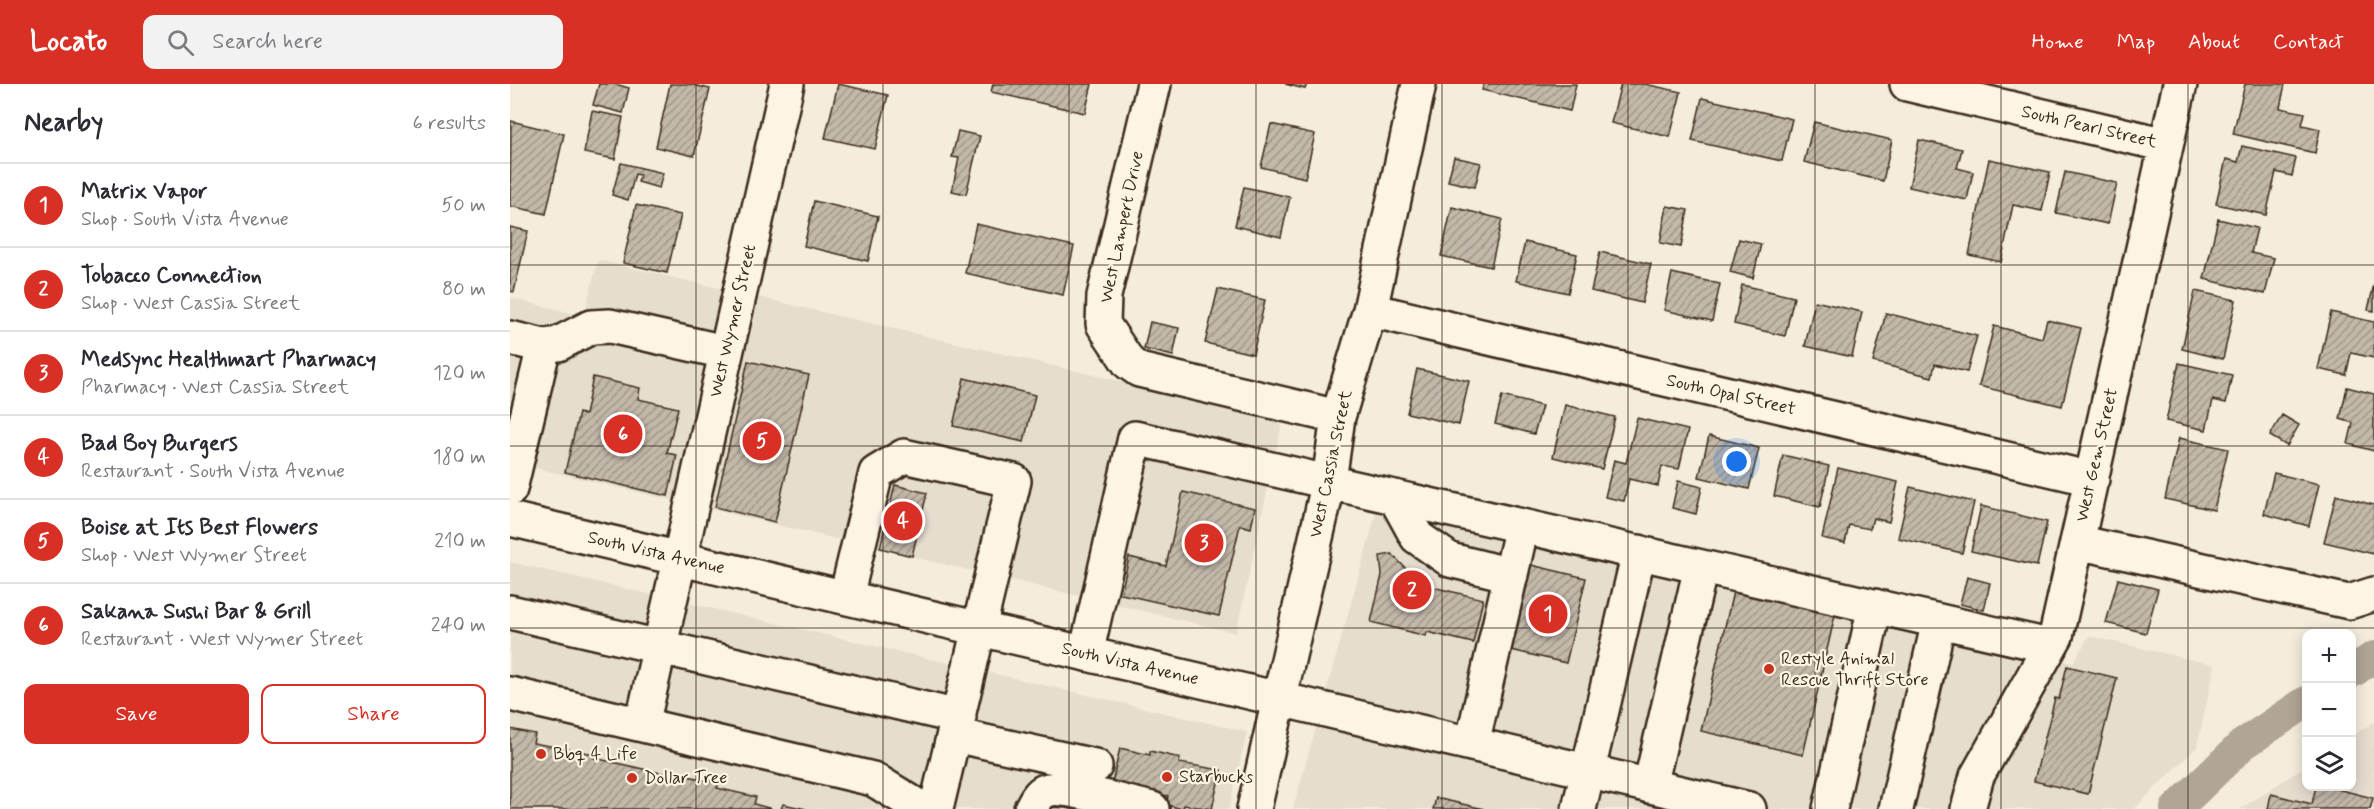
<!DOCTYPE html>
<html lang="en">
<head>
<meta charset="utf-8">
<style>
	body { margin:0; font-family:Mynerve,sans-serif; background:#f2f2f3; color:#2b2b33 }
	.controls { position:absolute; right:18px; bottom:18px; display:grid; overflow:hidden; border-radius:12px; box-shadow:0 3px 15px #0003 }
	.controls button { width:54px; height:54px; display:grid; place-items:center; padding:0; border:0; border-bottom:2px solid #e1e1e2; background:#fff; color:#2b2b33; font:30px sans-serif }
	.you { position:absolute; left:1227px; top:378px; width:21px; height:21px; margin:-15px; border:4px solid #fff; border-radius:50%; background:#1a73e8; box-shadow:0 0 0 9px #1a73e833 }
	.badge { display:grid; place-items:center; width:39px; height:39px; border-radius:50%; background:#d93025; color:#fff; font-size:20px; font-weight:700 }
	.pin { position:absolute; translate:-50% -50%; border:3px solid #fff; box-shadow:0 2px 6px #0006 }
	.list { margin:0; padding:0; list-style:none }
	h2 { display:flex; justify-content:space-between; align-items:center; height:78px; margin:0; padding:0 24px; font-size:26px }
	h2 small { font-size:20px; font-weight:400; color:#7c7c81 }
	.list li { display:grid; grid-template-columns:39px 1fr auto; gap:18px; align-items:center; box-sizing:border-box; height:84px; padding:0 24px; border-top:2px solid #e1e1e2 }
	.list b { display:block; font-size:22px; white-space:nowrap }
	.list p { margin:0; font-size:20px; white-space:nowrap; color:#7c7c81 }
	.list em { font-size:20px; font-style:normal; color:#7c7c81 }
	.actions { display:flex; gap:12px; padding:18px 24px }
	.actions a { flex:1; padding:14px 0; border:2px solid #d93025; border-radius:12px; text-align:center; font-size:21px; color:#d93025 }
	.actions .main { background:#d93025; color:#fff }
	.icon { flex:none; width:33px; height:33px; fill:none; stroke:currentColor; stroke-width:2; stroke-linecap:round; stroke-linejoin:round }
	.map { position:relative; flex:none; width:1864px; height:725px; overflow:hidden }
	header { display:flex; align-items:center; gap:36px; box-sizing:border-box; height:84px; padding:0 30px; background:#d93025; color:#fff }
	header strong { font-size:28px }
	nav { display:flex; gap:33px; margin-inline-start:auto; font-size:21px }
	.search { width:420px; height:54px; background:#f2f2f3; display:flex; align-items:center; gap:15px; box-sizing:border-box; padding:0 21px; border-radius:12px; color:#7c7c81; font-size:22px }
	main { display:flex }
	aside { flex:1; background:#fff }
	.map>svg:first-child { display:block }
	.built { fill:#e5ddce }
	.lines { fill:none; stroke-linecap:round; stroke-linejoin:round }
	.canal { stroke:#b0a596; stroke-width:32 }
	.building { fill:url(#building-hatch); stroke:#3b2a1e; stroke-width:1.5 }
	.minor-casing { stroke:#3b2a1e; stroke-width:38 }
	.major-casing { stroke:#3b2a1e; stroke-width:38 }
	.minor { stroke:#fcf5e5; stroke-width:33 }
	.major { stroke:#fcf5e5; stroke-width:33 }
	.grid { fill:none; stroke:#3b2a1e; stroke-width:1.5; stroke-opacity:0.55 }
	.poi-dot { fill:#c8321e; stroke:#fcf5e5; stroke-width:2 }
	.labels { text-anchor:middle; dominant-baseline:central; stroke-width:4.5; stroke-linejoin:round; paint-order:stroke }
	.street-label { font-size:18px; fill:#3b2a1e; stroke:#fcf5e5 }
	.poi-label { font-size:18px; fill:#3b2a1e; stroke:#fcf5e5; text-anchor:start }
</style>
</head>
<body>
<header>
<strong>Locato</strong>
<div class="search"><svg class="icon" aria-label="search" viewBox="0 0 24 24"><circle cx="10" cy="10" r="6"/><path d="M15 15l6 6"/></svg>Search here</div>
<nav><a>Home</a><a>Map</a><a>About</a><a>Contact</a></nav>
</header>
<main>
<aside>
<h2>Nearby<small>6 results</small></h2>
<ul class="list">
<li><span class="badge">1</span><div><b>Matrix Vapor</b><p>Shop · South Vista Avenue</p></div><em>50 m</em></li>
<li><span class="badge">2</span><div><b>Tobacco Connection</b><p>Shop · West Cassia Street</p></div><em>80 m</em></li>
<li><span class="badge">3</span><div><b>Medsync Healthmart Pharmacy</b><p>Pharmacy · West Cassia Street</p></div><em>120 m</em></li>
<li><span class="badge">4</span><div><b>Bad Boy Burgers</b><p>Restaurant · South Vista Avenue</p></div><em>180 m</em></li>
<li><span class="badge">5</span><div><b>Boise at Its Best Flowers</b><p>Shop · West Wymer Street</p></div><em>210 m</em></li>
<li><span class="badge">6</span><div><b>Sakana Sushi Bar &amp; Grill</b><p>Restaurant · West Wymer Street</p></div><em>240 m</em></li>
</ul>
<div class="actions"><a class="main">Save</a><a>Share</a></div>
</aside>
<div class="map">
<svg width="1864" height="725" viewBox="0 0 1864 725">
	<defs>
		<pattern id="building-hatch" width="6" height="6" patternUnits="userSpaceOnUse" patternTransform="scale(1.5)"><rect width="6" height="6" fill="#c3b9aa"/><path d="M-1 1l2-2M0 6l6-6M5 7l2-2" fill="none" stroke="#a0978a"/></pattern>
	</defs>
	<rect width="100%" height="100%" fill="#f4eddd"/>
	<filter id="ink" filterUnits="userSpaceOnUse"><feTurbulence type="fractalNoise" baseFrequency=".0167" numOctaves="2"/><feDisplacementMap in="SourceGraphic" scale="12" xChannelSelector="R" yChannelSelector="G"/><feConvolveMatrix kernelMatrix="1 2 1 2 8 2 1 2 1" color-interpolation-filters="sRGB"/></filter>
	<g filter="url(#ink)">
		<path class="built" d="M 88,176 L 773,335 L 726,549 L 0,378 L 0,214 L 74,232 Z
			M 870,416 L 1563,579 L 1579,552 L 1705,581 L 1687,663 L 1624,725 L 783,725 Z
			M 0,478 L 737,648 L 719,725 L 0,725 Z
			M 1864,638 L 1864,725 L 1730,725 L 1796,682 L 1796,702 L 1842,702 L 1842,652 Z"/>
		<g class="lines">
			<path class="canal" d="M 1842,588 L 1864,573
				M 1666,725 L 1732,661 L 1796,618"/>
		</g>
		<path class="building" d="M 89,0 L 105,0 L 119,4 L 113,29 L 83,21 Z
			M 160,0 L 179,0 L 200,5 L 184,72 L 146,63 Z
			M 328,0 L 378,11 L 365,65 L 315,54 Z
			M 483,0 L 582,0 L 575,29 L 481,8 Z
			M 775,0 L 797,0 L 795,5 Z
			M 974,0 L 1066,0 L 1060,27 L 972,6 Z
			M 1111,0 L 1135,0 L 1171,8 L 1160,53 L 1101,39 Z
			M 1735,0 L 1775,0 L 1770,24 L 1795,29 L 1792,41 L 1810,45 L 1805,69 L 1723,50 Z
			M 1192,14 L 1282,35 L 1272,77 L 1182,57 Z
			M 82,27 L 113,33 L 105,75 L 74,69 Z
			M 1,37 L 54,50 L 36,130 L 0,122 Z
			M 1304,38 L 1382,56 L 1373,97 L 1294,78 Z
			M 761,40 L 805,50 L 795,94 L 751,83 Z
			M 448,47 L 470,52 L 456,110 L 442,107 L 449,74 L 442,73 Z
			M 1409,56 L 1452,65 L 1447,84 L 1463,88 L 1457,116 L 1399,103 Z
			M 1732,62 L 1786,74 L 1782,92 L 1766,88 L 1756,131 L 1706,120 L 1716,75 L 1728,78 Z
			M 944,73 L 971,79 L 965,103 L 938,97 Z
			M 1479,75 L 1540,88 L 1532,127 L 1503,121 L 1491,178 L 1459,171 Z
			M 111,79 L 153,89 L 149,104 L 128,98 L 130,91 L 125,90 L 118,116 L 102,111 Z
			M 1555,88 L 1607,99 L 1598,140 L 1546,129 Z
			M 734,103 L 780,113 L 771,153 L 725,142 Z
			M 304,117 L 368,132 L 358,177 L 294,162 Z
			M 126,121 L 171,131 L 157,189 L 113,179 Z
			M 1157,122 L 1178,126 L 1171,163 L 1150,159 Z
			M 942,123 L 992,135 L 981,183 L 931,172 Z
			M 1708,135 L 1747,144 L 1741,169 L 1764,174 L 1755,210 L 1694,195 Z
			M 466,140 L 564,162 L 553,211 L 455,189 Z
			M 0,143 L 18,147 L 4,208 L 0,207 Z
			M 1229,155 L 1251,160 L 1243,194 L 1220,188 Z
			M 1015,158 L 1067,170 L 1058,209 L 1006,197 Z
			M 1090,168 L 1141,180 L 1132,219 L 1081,207 Z
			M 1162,189 L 1210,200 L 1202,237 L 1154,226 Z
			M 1864,200 L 1864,227 L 1858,226 Z
			M 1232,201 L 1284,213 L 1275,252 L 1224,240 Z
			M 708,205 L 755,216 L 743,270 L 695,259 Z
			M 1685,207 L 1726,216 L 1713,275 L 1672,265 Z
			M 1305,217 L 1352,228 L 1342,273 L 1295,262 Z
			M 1821,228 L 1864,238 L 1864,274 L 1841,269 L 1836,291 L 1808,285 Z
			M 1376,229 L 1467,252 L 1457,288 L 1425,280 L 1422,293 L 1363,278 Z
			M 1537,236 L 1571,244 L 1552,322 L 1469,302 L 1484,242 L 1532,254 Z
			M 640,238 L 669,244 L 663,272 L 634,265 Z
			M 238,277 L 299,291 L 265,438 L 205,423 Z
			M 1669,279 L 1722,291 L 1716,319 L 1703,316 L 1696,346 L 1656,337 Z
			M 907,285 L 959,297 L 949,341 L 897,329 Z
			M 83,293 L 130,304 L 128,315 L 168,324 L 157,369 L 167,371 L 158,412 L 55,388 L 69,329 L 75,331 Z
			M 454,294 L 525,311 L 514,358 L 443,342 Z
			M 1837,303 L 1864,310 L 1864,367 L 1838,360 L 1843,339 L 1830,335 Z
			M 992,312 L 1032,322 L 1024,350 L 985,340 Z
			M 1055,321 L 1105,333 L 1092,385 L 1043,373 Z
			M 1772,331 L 1789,341 L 1777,362 L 1760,352 Z
			M 1127,334 L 1178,346 L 1169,385 L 1152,382 L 1148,402 L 1119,395 L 1114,417 L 1095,413 L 1104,376 L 1116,379 Z
			M 1199,352 L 1249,364 L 1239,405 L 1189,393 Z
			M 1669,354 L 1718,365 L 1704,426 L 1655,415 Z
			M 1273,371 L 1319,382 L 1310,423 L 1264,412 Z
			M 1328,384 L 1388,398 L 1379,438 L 1363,434 L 1360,445 L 1339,441 L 1335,459 L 1312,454 Z
			M 1764,389 L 1809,400 L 1799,442 L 1754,430 Z
			M 1168,397 L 1192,403 L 1186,430 L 1162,424 Z
			M 385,401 L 417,409 L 402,472 L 370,464 Z
			M 1400,403 L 1464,418 L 1452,469 L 1388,454 Z
			M 673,408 L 745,424 L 741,444 L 730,441 L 709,532 L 611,510 L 619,473 L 656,482 Z
			M 1826,411 L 1864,421 L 1864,470 L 1814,458 Z
			M 1471,422 L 1537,438 L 1527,482 L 1461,467 Z
			M 882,470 L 899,488 L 897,497 L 973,515 L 963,559 L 917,548 L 916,552 L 861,538 L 872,491 L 870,472 Z
			M 1021,481 L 1076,494 L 1056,579 L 1001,566 Z
			M 1457,493 L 1480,499 L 1474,526 L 1450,520 Z
			M 1608,495 L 1648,505 L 1636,549 L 1596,539 Z
			M 1225,499 L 1327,522 L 1293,671 L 1191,647 Z
			M 1557,582 L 1607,594 L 1578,710 L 1524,697 L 1545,614 L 1549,615 Z
			M 0,645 L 25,650 L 23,659 L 85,670 L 84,674 L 169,693 L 169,690 L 209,699 L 207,704 L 246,713 L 244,720 L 262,725 L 0,725 Z
			M 610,664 L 640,671 L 640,667 L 670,674 L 669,679 L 711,686 L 702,725 L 674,721 L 673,725 L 656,721 L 658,712 L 602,699 Z
			M 1806,702 L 1815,702 L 1863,714 L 1860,725 L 1758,725 L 1761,710 L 1802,720 Z
			M 926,714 L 974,725 L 923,725 Z
			M 273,720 L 296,725 L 271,725 Z"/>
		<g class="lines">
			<defs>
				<path id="minor" d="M 644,0 L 594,212 L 593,240 L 619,279 L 629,286 L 828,333
					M 1397,0 L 1656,61
					M 860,226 L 1582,395
					M 0,254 L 34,262 L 48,260 L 81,243 L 100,242 L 215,268
					M 0,405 L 34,262
					M 885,413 L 907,453 L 940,476 L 1001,491
					M 1567,458 L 1839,518 L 1864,510
					M 336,513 L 366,389 L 394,372 L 504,397 L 426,725
					M 0,528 L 449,633
					M 576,570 L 625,354 L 1539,562
					M 0,610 L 363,695 L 412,725
					M 132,641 L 277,0
					M 444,651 L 585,682
					M 962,660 L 1012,442
					M 1140,702 L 1191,483
					M 521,725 C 524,719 528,710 535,707 C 550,699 622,721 642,725
					M 744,725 L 819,397 L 828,333 L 860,226 L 909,0
					M 1069,725 L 1129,468
					M 1320,725 L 1365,522
					M 1386,725 L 1429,537
					M 1458,725 L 1467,692 L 1546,552 L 1670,0"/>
				<path id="major" d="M 0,435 L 1239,725"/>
			</defs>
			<use href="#minor" class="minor-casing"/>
			<use href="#major" class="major-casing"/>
			<use href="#minor" class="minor"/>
			<use href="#major" class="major"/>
		</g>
	</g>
	<path class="grid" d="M 186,0 L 186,725M 373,0 L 373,725M 559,0 L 559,725M 746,0 L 746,725M 932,0 L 932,725M 1118,0 L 1118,725M 1305,0 L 1305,725M 1491,0 L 1491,725M 1678,0 L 1678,725M 0,181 L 1864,181M 0,362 L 1864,362M 0,544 L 1864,544"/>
	<g class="poi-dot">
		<circle cx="1259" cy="585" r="6"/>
		<circle cx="31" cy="670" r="6"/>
		<circle cx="657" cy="693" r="6"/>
		<circle cx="122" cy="694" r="6"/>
	</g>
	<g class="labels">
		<g class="street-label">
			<text transform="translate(1579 43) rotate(13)">South Pearl Street</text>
			<text transform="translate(612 143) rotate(-78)">West Lampert Drive</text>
			<text transform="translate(223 237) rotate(-77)">West Wymer Street</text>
			<text transform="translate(1221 311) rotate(13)">South Opal Street</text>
			<text transform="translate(1587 371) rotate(-77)">West Gem Street</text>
			<text transform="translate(821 380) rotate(-78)">West Cassia Street</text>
			<text transform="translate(146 469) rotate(13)">South Vista Avenue</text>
			<text transform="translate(620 580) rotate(13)">South Vista Avenue</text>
		</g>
		<g class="poi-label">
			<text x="1271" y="575">Restyle Animal<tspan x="1271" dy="21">Rescue Thrift Store</tspan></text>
			<text x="43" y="670">Bbq 4 Life</text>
			<text x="669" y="693">Starbucks</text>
			<text x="134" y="694">Dollar Tree</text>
		</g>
	</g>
</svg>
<div class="controls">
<button>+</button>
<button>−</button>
<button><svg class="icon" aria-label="layers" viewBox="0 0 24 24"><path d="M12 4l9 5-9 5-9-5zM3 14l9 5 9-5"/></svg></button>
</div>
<div class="you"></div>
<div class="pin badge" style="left:1038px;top:530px">1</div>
<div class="pin badge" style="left:902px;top:506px">2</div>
<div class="pin badge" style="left:694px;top:459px">3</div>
<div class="pin badge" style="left:393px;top:437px">4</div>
<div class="pin badge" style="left:252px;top:357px">5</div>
<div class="pin badge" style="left:113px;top:350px">6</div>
</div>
</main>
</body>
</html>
